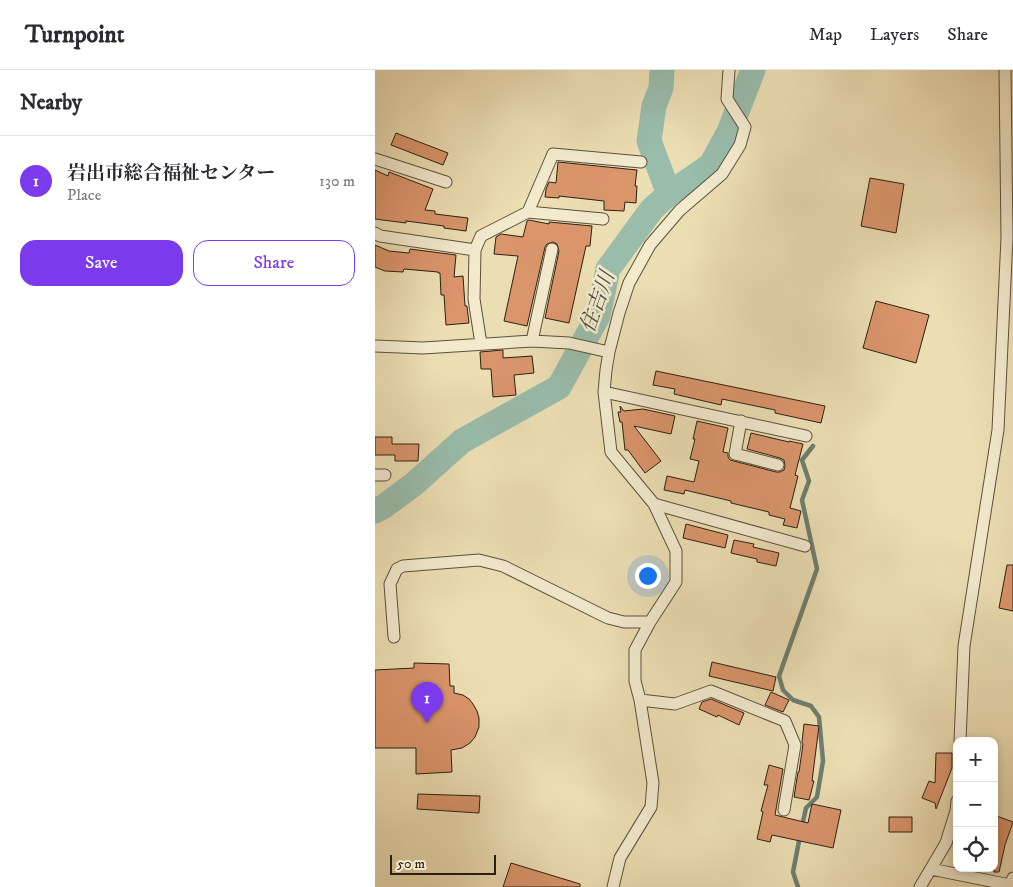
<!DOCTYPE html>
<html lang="en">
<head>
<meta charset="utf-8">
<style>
	body { margin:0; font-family:"IM FELL DW Pica","Noto Serif JP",serif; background:#f7f7f7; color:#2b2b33 }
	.controls { position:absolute; right:15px; bottom:15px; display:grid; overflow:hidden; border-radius:10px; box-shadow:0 2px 8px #0003 }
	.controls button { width:45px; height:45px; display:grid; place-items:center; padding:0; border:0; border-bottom:1px solid #e1e1e2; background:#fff; color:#2b2b33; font:25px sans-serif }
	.scale { position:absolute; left:15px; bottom:12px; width:106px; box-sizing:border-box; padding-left:5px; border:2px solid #2b2015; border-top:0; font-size:14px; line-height:18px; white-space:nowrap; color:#2b2015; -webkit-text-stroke:4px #f3eace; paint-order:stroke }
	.you { position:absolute; left:272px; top:505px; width:18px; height:18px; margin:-12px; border:4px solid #fff; border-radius:50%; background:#1a73e8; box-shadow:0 0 0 8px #1a73e833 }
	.badge { display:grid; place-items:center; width:32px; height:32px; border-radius:50%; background:#7c3aed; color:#fff; font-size:16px; font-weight:700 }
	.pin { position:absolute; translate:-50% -41px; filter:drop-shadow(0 1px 2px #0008) }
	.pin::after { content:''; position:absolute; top:26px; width:18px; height:15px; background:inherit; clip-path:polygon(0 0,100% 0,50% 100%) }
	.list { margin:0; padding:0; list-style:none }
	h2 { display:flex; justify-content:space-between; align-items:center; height:65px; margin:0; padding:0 20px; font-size:21px }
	h2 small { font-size:16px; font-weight:400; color:#7c7c81 }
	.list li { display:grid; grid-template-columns:32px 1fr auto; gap:15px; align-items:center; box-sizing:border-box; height:90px; padding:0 20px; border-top:1px solid #e1e1e2 }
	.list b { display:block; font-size:19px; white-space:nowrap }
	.list p { margin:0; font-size:16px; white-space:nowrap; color:#7c7c81 }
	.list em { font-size:16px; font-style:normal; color:#7c7c81 }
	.actions { display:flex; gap:10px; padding:15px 20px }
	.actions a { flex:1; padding:11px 0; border:1px solid #7c3aed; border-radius:15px; text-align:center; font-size:18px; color:#7c3aed }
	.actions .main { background:#7c3aed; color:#fff }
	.icon { flex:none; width:28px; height:28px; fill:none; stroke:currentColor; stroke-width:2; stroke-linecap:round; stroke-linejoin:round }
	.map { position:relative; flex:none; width:638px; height:817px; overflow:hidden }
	header { display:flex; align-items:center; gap:30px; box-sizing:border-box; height:70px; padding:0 25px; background:#fff; border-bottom:1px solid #e1e1e2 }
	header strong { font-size:24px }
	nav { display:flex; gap:28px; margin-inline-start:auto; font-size:18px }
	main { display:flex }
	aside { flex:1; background:#fff }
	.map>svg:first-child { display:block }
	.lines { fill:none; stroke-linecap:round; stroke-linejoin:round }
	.stream { stroke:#6d7e6f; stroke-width:4.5 }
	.river { stroke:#99bcab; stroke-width:25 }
	.building { fill:#da956b; stroke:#2b2015 }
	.street-casing { stroke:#5b503c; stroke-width:13 }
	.street { stroke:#f3eace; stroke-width:11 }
	.labels { text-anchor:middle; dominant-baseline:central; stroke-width:5; stroke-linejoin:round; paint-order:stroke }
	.water-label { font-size:21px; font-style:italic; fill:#4c4f42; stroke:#f3eace }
</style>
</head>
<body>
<header>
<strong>Turnpoint</strong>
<nav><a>Map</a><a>Layers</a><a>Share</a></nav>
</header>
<main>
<aside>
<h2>Nearby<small></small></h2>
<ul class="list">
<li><span class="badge">1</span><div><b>岩出市総合福祉センター</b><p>Place</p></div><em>130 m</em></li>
</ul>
<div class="actions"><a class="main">Save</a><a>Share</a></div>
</aside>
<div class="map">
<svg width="638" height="817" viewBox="0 0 638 817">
	<rect width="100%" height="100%" fill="#ecdeb3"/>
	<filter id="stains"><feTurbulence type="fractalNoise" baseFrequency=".004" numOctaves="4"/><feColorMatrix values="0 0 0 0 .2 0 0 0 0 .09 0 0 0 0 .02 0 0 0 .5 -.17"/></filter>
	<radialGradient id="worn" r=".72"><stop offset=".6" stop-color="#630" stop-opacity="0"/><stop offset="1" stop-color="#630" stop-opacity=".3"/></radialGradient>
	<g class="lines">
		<path class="stream" d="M 427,756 L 431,738 L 442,727 L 448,691 L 444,647 L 436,636 L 418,630 L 408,620 L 404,606 L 442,499 L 427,430 L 434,411 L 427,390 L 438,376
			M 423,817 L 418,802 L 425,766"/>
		<path class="river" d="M 287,0 L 286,18 L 279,36 L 274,71 L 294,124
			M 0,441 L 8,437 L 39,414 L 87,371 L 184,317 L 223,246 L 233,199 L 277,139 L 294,124 L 336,95 L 354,62 L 378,0"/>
	</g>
	<path class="building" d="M 21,63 L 73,83 L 68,95 L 16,75 Z
		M 183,92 L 262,100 L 260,116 L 262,116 L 261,133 L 250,132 L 249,141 L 229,140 L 229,131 L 184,126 L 184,128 L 170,127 L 171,119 L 174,112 L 181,113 Z
		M 0,100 L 13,106 L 14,102 L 58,119 L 50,140 L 60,141 L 60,144 L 93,148 L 91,161 L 69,158 L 69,156 L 31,151 L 31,153 L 0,149 Z
		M 495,108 L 529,114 L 521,163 L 486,156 Z
		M 154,150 L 174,154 L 174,152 L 217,156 L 215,176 L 211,176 L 194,253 L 170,248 L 184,181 L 182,174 L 178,172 L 172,174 L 170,177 L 152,256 L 129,251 L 143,186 L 119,184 L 121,167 L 126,164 L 148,167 L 152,151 Z
		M 0,175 L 14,181 L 34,183 L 35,179 L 81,185 L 79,207 L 88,206 L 90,236 L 92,236 L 94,253 L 71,255 L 69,225 L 66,225 L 65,203 L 63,203 L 63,202 L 29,199 L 28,202 L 10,201 L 0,197 Z
		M 501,231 L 554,245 L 541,293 L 488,278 Z
		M 128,280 L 128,288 L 157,286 L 159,303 L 139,305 L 141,325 L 118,327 L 116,299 L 106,299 L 105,282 Z
		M 281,301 L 450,336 L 446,353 L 400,343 L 400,340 L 347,329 L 346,335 L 299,324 L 300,319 L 278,315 Z
		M 245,336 L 249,341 L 268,339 L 300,346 L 296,364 L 259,356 L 286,391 L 270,403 L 253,380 L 250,380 L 247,352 L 245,352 L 243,342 L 246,342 Z
		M 322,351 L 353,358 L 348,382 L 353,383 L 353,387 L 355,390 L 401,402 L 405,402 L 409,400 L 410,396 L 409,390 L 405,388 L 372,379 L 376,363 L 414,372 L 414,371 L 428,374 L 420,405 L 423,406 L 415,438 L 426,441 L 422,458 L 408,455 L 410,449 L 394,445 L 394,442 L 356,433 L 356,431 L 310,420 L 309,424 L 289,420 L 292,406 L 319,412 L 324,391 L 315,389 L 320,369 L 318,369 Z
		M 0,367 L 17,367 L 17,374 L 44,374 L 43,391 L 20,391 L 20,385 L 0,385 Z
		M 311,454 L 353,465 L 350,478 L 308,468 Z
		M 359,470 L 379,474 L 378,477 L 404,483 L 401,496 L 382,492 L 382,489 L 356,483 Z
		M 632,495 L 638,495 L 638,541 L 624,538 Z
		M 337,592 L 401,607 L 398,621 L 334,606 Z
		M 39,593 L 74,594 L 75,616 L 79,616 L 79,623 L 88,625 L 94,629 L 98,634 L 102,641 L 104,648 L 104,657 L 100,667 L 95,673 L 87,678 L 76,680 L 77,702 L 41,704 L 41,678 L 0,678 L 0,600 L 39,598 Z
		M 396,622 L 414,630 L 408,642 L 390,635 Z
		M 336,629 L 369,643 L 364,655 L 343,645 L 342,647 L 324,639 L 327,632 Z
		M 429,654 L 444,656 L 437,711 L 439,711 L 434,730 L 419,727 L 423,702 L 424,702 L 428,674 L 427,672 Z
		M 561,683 L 577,683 L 577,698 L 561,739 L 560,733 L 547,728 L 554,711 L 560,713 Z
		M 394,695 L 408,699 L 400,745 L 433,753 L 437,734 L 466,740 L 458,778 L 397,765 L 395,772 L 382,769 L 388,742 L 386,741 L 393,715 L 389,715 Z
		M 43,724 L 105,726 L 104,743 L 42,739 Z
		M 619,745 L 638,752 L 630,775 L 624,802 L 619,802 Z
		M 514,747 L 537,747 L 537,762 L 514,762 Z
		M 136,793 L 205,814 L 205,817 L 128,817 Z"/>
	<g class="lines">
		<defs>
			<path id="street" d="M 0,89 L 71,112
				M 153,142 L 178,84 L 266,92
				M 0,163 L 5,166 L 100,180
				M 157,271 L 177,179
				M 106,274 L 99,229 L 100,180 L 106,166 L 153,142 L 228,149
				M 0,276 L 48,278 L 157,271 L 194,273 L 234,282
				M 229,322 L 431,366
				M 366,351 L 360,384 L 403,395
				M 0,405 L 10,405
				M 279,434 L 430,476
				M 19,567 L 15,514 L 22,499 L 28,496 L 104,490 L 128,496 L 233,548 L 249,552 L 275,552
				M 265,630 L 300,634 L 336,621 L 410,651 L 420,675 L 409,740
				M 585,671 L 589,576 L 623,360 L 632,168 L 630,0
				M 556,799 L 635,815 L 638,808
				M 238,817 L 245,788 L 276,737 L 278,713 L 265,630 L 260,611 L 260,580 L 275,552 L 301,512 L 301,481 L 279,434 L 236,382 L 229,322 L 231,300 L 234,282 L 244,243 L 254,213 L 275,175 L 305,140 L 347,104 L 365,75 L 370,57 L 352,29 L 354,0
				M 545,817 L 571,773 L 581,741 L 582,731"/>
		</defs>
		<use href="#street" class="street-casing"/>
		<use href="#street" class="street"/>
	</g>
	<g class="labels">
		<g class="water-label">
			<text transform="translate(223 232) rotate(-70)">住吉川</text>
		</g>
	</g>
	<rect width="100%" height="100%" filter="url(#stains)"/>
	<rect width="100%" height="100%" fill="url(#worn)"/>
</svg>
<div class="controls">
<button>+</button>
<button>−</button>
<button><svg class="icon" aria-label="locate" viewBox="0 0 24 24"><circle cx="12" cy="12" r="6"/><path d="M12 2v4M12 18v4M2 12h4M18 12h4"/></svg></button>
</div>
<div class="scale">50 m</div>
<div class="you"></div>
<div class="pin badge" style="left:52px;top:653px">1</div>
</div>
</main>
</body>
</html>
